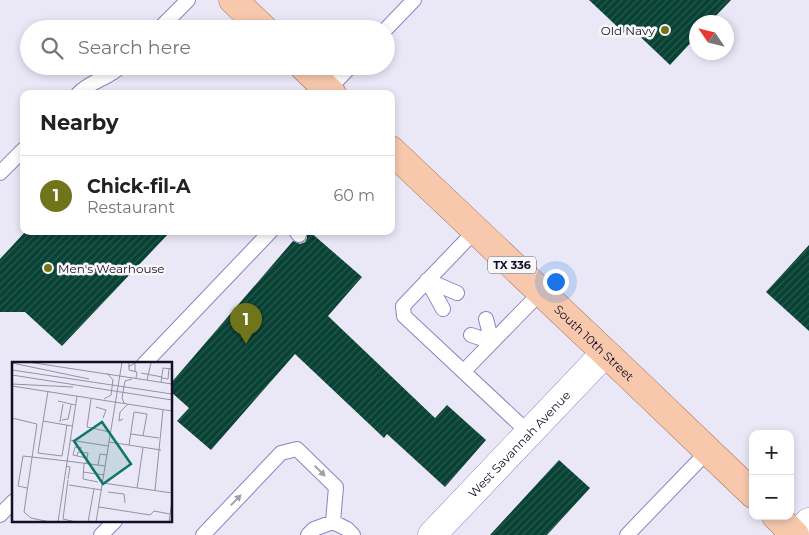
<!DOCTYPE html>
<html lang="en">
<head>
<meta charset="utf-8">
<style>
	body { margin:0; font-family:Montserrat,sans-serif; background:#f6f6f6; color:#222 }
	.controls { position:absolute; right:15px; bottom:15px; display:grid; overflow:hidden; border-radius:10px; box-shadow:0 2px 8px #0003 }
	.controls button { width:45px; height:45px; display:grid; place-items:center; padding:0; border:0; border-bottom:1px solid #e0e0e0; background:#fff; color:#222; font:25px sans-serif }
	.compass { position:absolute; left:689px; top:15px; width:45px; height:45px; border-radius:50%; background:#fff; box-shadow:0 2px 8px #0003; rotate:305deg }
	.you { position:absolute; left:555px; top:281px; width:18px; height:18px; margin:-12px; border:4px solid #fff; border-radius:50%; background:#1a73e8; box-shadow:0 0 0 8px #1a73e833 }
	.badge { display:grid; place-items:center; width:32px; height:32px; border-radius:50%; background:#70751c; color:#fff; font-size:16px; font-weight:700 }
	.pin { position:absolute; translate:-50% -41px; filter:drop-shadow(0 1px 2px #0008) }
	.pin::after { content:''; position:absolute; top:26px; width:18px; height:15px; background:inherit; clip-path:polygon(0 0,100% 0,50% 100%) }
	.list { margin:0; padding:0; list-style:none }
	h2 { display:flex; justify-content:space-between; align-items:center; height:65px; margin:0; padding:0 20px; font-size:21px }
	h2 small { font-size:16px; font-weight:400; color:#767676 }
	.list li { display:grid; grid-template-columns:32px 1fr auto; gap:15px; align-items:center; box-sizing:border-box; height:80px; padding:0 20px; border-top:1px solid #e0e0e0 }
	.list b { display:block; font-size:19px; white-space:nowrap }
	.list p { margin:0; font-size:16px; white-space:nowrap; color:#767676 }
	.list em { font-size:16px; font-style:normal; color:#767676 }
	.icon { flex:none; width:28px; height:28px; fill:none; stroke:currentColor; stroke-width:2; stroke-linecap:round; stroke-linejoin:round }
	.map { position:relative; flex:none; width:809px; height:535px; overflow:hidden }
	.search { position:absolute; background:#fff; box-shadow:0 2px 8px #0003; left:20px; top:20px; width:375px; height:55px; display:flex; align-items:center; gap:12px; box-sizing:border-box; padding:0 18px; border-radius:28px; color:#767676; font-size:19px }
	.panel { position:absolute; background:#fff; box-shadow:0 2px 8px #0003; left:20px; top:90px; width:375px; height:145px; border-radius:10px }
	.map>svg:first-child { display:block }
	.building { fill:url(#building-hatch) }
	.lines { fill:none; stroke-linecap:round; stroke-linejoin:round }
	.service-casing { stroke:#8f81c6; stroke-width:16 }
	.minor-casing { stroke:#8f81c6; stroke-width:29 }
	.secondary-casing { stroke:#8f81c6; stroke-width:29 }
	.primary-casing { stroke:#a47059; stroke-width:29 }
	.service { stroke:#fff; stroke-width:14 }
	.minor { stroke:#fff; stroke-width:28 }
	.secondary { stroke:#fff; stroke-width:28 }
	.primary { stroke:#f7c8ac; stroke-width:28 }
	.oneway { fill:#a19fa9 }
	.poi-dot { fill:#70751c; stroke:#f8f8f8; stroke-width:2 }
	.labels { text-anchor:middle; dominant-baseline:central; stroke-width:5; stroke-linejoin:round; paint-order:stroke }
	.shield { fill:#f8f8f8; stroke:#595466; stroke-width:1 }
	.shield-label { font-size:11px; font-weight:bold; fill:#150e28 }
	.poi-label { font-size:12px; fill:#150e28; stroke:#f8f8f8; text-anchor:end }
	.street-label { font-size:12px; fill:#150e28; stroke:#f8f8f8 }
	.inset-road { fill:none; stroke:#9591a4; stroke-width:1 }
	.view { fill:#0f766e; fill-opacity:0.15; stroke:#0f766e; stroke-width:2.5 }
	.inset-edge { fill:none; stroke:#150e28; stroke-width:2.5 }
</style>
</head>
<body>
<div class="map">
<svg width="809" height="535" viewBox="0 0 809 535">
	<defs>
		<pattern id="building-hatch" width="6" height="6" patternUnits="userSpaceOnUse" patternTransform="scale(1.25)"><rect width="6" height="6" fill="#084235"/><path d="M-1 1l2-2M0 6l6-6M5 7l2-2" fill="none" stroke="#2b5950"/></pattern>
	</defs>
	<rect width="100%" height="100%" fill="#eae8f7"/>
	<path class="building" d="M 589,0 L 731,0 L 710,22 L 696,22 L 696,37 L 670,65 L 630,27 L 624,33 Z
		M 26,231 L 171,231 L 62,346 L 25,312 L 0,312 L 0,259 Z
		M 307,231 L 309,231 L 362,277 L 328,316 L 435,418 L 447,405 L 486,440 L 445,487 L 387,434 L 384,438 L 295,354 L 211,450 L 177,421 L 189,408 L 171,392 L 171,383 L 293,241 L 300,244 L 305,242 L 307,238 Z
		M 809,245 L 809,331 L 766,292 Z
		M 559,460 L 590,488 L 547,535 L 490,535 Z"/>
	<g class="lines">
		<defs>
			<path id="service" d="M 159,29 L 188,0
				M 386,29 L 414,0
				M 328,90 L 351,66
				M 78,94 C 90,81 108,79 121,66
				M 0,173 L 24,149
				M 476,230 L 403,306 L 404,316 L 529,433
				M 296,231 L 299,235
				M 443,309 L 427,280 L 457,293
				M 471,335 L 492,342 L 486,319
				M 144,364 L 271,231
				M 464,371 L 541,292
				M 0,515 L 14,501
				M 101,535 L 115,521
				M 203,535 L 281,453 L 297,449 L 336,487 L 333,522
				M 308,535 L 314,529 L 333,522 L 347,529 L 353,535
				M 627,535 L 708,451"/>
			<g id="minor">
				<path id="s1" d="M 432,535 L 605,353"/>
			</g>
			<path id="secondary" d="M 797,535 L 809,522"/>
			<g id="primary">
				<path d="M 233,0 L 264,29"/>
				<path d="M 303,66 L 332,94"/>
				<path id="s2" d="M 391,150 L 634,380 L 753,494"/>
				<path d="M 776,516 L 795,535"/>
			</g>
		</defs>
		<use href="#service" class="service-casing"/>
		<use href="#minor" class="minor-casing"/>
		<use href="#secondary" class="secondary-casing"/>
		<use href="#primary" class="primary-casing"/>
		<use href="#service" class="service"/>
		<use href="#minor" class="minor"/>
		<use href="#secondary" class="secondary"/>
		<use href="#primary" class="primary"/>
	</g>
	<defs><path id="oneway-solid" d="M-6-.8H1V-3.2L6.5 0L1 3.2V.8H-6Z" transform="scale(1.25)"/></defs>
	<g class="oneway">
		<use href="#oneway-solid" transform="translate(320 471) rotate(44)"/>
		<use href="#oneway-solid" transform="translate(236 500) rotate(-46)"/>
	</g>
	<g class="poi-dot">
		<circle cx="665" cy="30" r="5"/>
		<circle cx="48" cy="268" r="5"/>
	</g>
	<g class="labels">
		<rect class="shield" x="488" y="256.5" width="48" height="17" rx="4"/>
		<g class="shield-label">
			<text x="512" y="265">TX 336</text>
		</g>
		<g class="poi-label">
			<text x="655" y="30">Old Navy</text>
			<text x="58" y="268" text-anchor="start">Men's Wearhouse</text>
		</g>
		<g class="street-label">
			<text stroke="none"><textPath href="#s2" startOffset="280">South 10th Street</textPath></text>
			<text stroke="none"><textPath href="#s1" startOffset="126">West Savannah Avenue</textPath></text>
		</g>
	</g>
	<g transform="translate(12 362)">
		<rect width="160" height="160" fill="#eae8f7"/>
		<path class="inset-road" d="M 16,0 L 160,22M 72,0 L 94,0M 117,0 L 117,8 L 125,10 L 124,16M 0,1 L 77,17M 116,5 L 123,1 L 123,10M 0,8 L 160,32M 129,11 L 150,15M 0,13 L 160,38M 150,16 L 156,17 L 157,6M 135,18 L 139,1M 149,20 L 151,6 L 160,7M 0,22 L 61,25M 0,24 L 160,49M 36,29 L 26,91 L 50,94 L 55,63M 79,37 L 75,65 L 98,70M 92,37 L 99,33 L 101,18 L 95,11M 46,39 L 63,43M 112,41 L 110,36 L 113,19 L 120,17M 84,45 L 94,48 L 91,56M 0,56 L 25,62 L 12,150 L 19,156 L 38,160M 111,57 L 107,59 L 108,50 L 116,42M 50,58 L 56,57 L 59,43M 31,59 L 60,64M 48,60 L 51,42M 119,72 L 147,76M 58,78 L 96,84M 97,80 L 149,88M 117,83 L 122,50 L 135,52 L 131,74M 70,86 L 63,85 L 61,93 L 74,96M 65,94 L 66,90 L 76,91 L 74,101M 55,99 L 93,104M 72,101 L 71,117 L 86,120M 86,103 L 88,92 L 95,93M 54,104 L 58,105 L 56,117M 71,110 L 92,113M 56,118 L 51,157 L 64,160M 91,121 L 160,131M 57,123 L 90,128M 15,126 L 6,124 L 11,94 L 55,99M 125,126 L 131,86M 143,128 L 151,48M 96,130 L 112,132 L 113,141M 87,145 L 138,153 L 142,149 L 158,152M 46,160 L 65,34M 76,160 L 82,127M 84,160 L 110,0M 157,160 L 160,139"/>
		<path class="view" d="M 90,60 L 119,102 L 91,122 L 62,79 Z"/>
		<rect width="160" height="160" class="inset-edge"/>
	</g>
</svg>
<div class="controls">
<button>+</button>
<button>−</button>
</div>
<svg class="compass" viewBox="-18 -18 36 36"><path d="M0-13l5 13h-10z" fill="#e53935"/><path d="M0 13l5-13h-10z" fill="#767676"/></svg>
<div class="you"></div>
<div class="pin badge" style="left:246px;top:344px">1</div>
<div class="search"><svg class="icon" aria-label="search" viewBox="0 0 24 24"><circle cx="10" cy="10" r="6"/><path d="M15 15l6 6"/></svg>Search here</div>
<section class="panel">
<h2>Nearby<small></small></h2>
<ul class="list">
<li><span class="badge">1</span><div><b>Chick-fil-A</b><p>Restaurant</p></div><em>60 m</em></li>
</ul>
</section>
</div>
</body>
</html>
